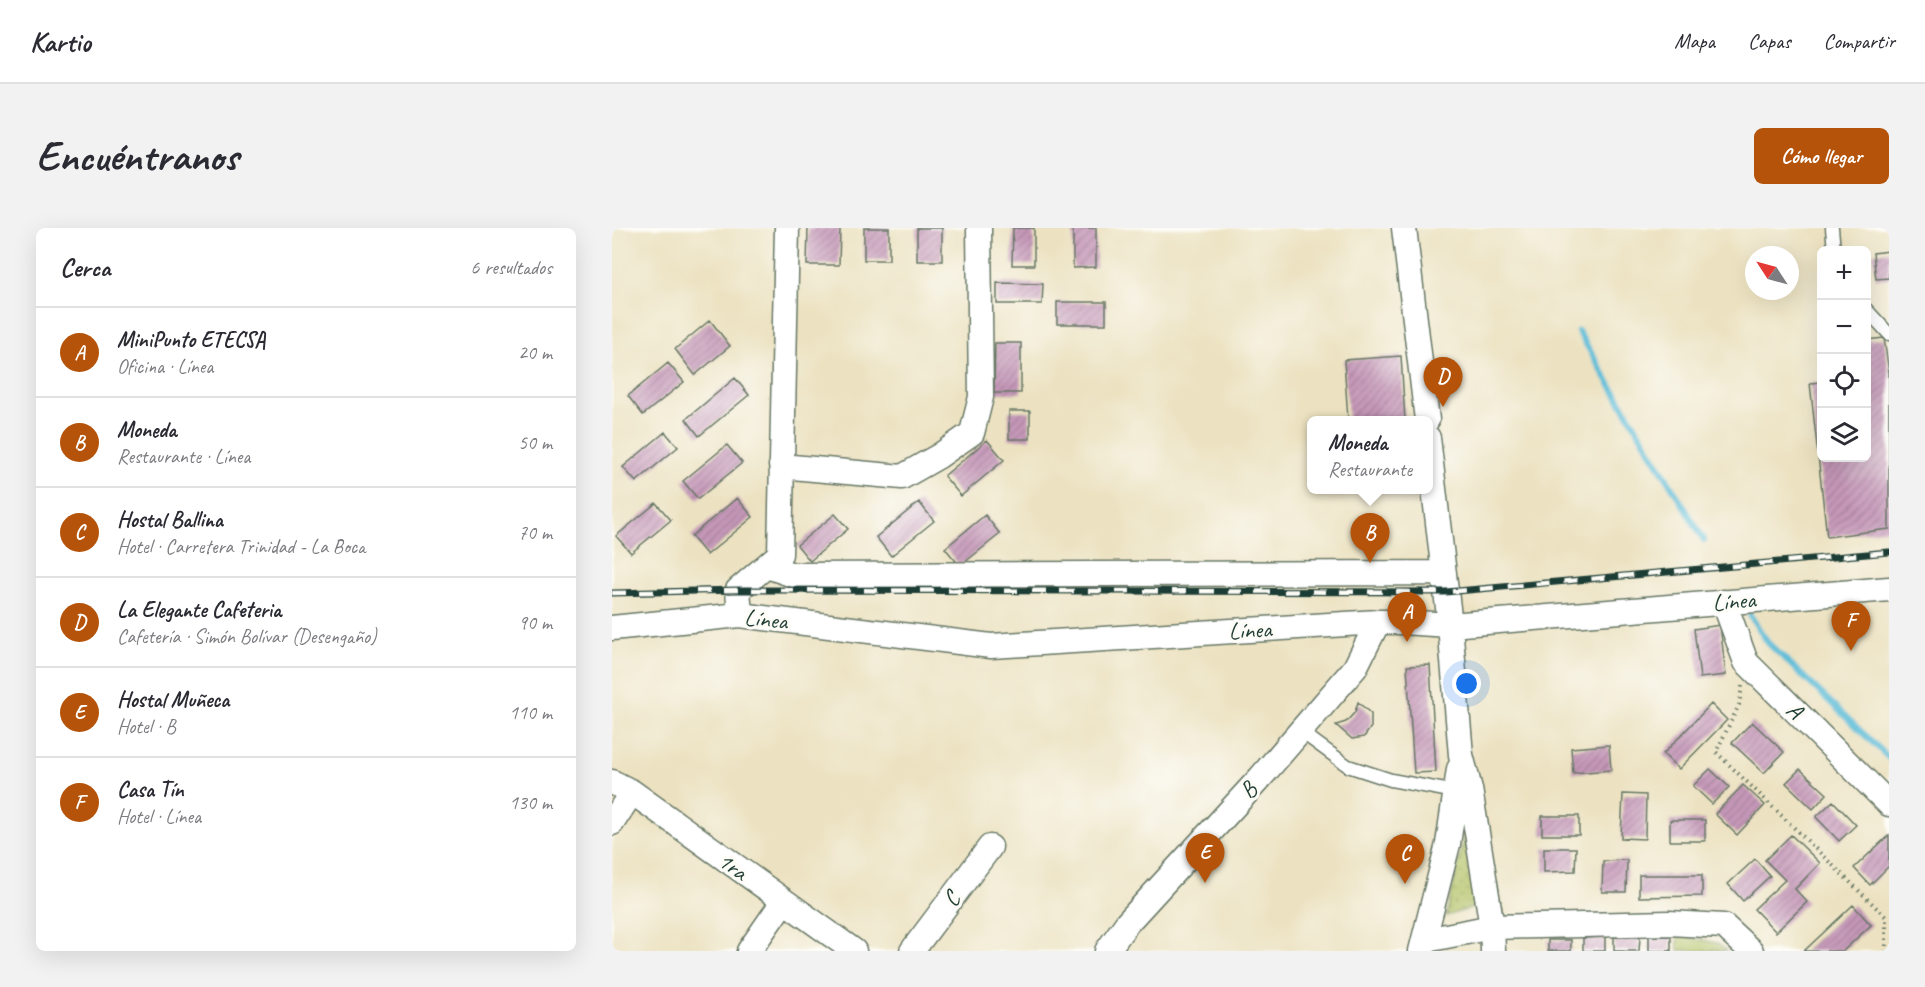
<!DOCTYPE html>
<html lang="es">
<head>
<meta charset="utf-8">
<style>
	body { margin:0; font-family:Caveat,sans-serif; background:#f2f2f3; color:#2b2b33 }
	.controls { position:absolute; right:18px; top:18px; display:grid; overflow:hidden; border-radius:9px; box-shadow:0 6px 24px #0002 }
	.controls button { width:54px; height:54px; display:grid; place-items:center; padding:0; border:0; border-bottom:2px solid #e1e1e2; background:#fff; color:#2b2b33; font:30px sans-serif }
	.compass { position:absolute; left:1133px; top:18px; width:54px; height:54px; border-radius:50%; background:#fff; box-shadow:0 6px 24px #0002; rotate:306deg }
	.you { position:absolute; left:855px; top:456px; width:21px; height:21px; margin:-15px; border:4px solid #fff; border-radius:50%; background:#1a73e8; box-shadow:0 0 0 9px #1a73e833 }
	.badge { display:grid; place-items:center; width:39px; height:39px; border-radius:50%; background:#b45309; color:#fff; font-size:20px; font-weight:700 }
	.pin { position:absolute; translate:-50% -50px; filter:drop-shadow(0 2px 3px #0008) }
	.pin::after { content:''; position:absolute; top:32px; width:21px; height:18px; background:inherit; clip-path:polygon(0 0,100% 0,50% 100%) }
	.popup { position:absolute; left:695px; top:188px; width:126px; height:78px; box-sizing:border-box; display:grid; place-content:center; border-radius:9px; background:#fff; filter:drop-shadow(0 2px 4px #0005); font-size:20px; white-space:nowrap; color:#7c7c81 }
	.popup b { font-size:22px; color:#2b2b33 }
	.popup::after { content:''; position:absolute; left:50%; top:100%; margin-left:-12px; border:12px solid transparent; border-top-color:#fff }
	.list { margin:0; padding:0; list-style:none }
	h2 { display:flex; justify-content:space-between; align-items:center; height:78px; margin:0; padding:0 24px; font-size:26px }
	h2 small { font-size:20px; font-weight:400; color:#7c7c81 }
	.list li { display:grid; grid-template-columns:39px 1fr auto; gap:18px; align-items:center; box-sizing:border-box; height:90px; padding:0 24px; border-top:2px solid #e1e1e2 }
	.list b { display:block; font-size:22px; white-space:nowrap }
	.list p { margin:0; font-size:20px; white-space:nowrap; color:#7c7c81 }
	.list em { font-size:20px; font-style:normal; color:#7c7c81 }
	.icon { flex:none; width:33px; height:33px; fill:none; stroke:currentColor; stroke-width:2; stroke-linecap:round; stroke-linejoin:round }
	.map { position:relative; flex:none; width:1277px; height:723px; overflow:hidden; border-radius:9px }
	header { display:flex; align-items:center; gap:36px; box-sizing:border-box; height:84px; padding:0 30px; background:#fff; border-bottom:2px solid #e1e1e2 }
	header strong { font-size:28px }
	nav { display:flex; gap:33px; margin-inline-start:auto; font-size:21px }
	.intro { display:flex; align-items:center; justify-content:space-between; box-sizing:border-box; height:144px; padding:0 36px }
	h1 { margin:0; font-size:42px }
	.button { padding:15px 27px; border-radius:9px; background:#b45309; color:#fff; font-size:21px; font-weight:700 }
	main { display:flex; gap:36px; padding:0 36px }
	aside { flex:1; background:#fff; border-radius:9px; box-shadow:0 6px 24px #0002 }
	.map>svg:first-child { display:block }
	.grass { fill:url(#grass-dots); stroke:#687f4c; stroke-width:1.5 }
	.park { fill:url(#park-crowns); stroke:#687f4c; stroke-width:1.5 }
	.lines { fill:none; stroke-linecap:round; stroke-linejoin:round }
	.stream { stroke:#59bbd7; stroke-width:6 }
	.building { fill:url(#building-hatch) }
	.service-casing { stroke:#677765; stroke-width:15 }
	.minor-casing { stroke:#677765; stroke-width:27 }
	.path { stroke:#677765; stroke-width:4; stroke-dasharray:1.5 4.5; stroke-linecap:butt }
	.service { stroke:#fff; stroke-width:12 }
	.minor { stroke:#fff; stroke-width:24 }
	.rail-casing { stroke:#1f3d34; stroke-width:7 }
	.rail { stroke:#fdfcf7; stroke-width:4.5; stroke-dasharray:14; stroke-linecap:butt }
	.labels { text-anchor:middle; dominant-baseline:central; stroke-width:6; stroke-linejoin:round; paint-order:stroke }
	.street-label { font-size:24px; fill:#1f3d34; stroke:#fdfcf7 }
</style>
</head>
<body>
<header>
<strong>Kartio</strong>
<nav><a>Mapa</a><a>Capas</a><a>Compartir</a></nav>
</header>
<div class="intro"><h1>Encuéntranos</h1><a class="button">Cómo llegar</a></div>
<main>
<aside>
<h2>Cerca<small>6 resultados</small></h2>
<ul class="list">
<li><span class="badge">A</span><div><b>MiniPunto ETECSA</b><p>Oficina · Línea</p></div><em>20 m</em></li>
<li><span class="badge">B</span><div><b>Moneda</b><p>Restaurante · Línea</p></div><em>50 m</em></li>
<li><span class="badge">C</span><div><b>Hostal Ballina</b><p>Hotel · Carretera Trinidad - La Boca</p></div><em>70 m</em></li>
<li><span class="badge">D</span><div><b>La Elegante Cafeteria</b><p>Cafetería · Simón Bolívar (Desengaño)</p></div><em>90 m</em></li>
<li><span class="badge">E</span><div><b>Hostal Muñeca</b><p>Hotel · B</p></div><em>110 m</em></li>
<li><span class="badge">F</span><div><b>Casa Tín</b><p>Hotel · Línea</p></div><em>130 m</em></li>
</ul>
</aside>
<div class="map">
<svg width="1277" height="723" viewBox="0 0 1277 723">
	<defs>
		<pattern id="grass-dots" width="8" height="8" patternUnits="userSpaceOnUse" patternTransform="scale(1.5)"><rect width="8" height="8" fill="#b2c163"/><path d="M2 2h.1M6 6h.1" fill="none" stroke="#909e52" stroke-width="1.8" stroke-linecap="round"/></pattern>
		<pattern id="park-crowns" width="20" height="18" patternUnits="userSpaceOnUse" patternTransform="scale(1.5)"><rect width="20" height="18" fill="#b2c163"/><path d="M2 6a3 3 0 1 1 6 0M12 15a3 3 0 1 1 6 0" fill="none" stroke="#909e52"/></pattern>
		<pattern id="building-hatch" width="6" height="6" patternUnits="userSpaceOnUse" patternTransform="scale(1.5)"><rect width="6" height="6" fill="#c698b9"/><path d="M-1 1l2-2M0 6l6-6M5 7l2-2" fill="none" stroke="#a07d97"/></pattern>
	</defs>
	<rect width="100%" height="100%" fill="#fdfcf7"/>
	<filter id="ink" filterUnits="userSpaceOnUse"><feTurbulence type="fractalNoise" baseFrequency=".0167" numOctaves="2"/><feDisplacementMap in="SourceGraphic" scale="12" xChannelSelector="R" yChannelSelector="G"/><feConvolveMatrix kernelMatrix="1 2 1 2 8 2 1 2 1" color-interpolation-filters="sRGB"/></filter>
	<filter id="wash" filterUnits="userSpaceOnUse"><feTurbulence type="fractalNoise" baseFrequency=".008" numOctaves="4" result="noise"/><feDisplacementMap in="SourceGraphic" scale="24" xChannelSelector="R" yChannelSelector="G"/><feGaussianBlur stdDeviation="1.35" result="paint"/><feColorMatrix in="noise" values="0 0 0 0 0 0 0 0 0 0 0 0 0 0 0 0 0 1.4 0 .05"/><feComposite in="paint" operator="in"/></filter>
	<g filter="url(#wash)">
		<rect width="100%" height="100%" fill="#ece2c1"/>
		<path class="grass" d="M 855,597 L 866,678 L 834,688 Z"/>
		<path class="park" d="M 1066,707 L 1104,715 L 1115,723 L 1066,723 Z"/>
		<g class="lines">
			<path class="stream" d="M 966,103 L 1092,312
				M 1138,387 L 1156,415 L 1277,530"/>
		</g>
		<g id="blocks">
			<path class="building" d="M 196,0 L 228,0 L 227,37 L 195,37 Z
				M 252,0 L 277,0 L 277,32 L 252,32 Z
				M 305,0 L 330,0 L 330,33 L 305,33 Z
				M 401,0 L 422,0 L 422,37 L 400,37 Z
				M 461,0 L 484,0 L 484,39 L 461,40 Z
				M 1277,23 L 1277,50 L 1264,51 L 1261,25 Z
				M 385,55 L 431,56 L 430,76 L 385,76 Z
				M 445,74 L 494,74 L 494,96 L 445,96 Z
				M 98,92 L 118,118 L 83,147 L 63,121 Z
				M 1272,110 L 1277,145 L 1277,301 L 1215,309 L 1198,155 L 1210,154 L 1210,230 L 1254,230 L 1254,112 Z
				M 383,115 L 409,115 L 409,165 L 382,165 Z
				M 789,128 L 793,192 L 736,192 L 732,132 Z
				M 56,135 L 72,154 L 31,187 L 16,168 Z
				M 123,150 L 137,167 L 87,208 L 74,191 Z
				M 397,183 L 418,183 L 418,211 L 397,211 Z
				M 53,204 L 66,219 L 24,254 L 11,239 Z
				M 375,212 L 392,232 L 349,268 L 332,248 Z
				M 115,217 L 130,235 L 86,271 L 71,253 Z
				M 125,270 L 141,289 L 95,327 L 79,308 Z
				M 307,274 L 322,293 L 279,328 L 264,309 Z
				M 44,275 L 59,292 L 19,325 L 4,308 Z
				M 223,286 L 236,301 L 198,333 L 185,317 Z
				M 373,287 L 388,306 L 348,338 L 333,320 Z
				M 1108,397 L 1114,447 L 1088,450 L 1082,401 Z
				M 818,437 L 824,544 L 802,545 L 795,438 Z
				M 746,474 L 759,486 L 759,499 L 752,509 L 740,511 L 724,497 L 734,494 L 743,484 Z
				M 1099,476 L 1115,492 L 1067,541 L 1051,526 Z
				M 1140,494 L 1172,524 L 1152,545 L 1120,515 Z
				M 997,517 L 999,542 L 961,545 L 959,520 Z
				M 1098,541 L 1117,559 L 1100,576 L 1081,558 Z
				M 1188,541 L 1215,566 L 1201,581 L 1174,555 Z
				M 1131,557 L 1153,577 L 1125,607 L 1103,586 Z
				M 1011,566 L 1034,567 L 1033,611 L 1009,610 Z
				M 1221,573 L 1244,597 L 1227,613 L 1204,589 Z
				M 930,588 L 967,588 L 967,607 L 930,607 Z
				M 1058,592 L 1093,592 L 1093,613 L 1058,613 Z
				M 1179,607 L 1208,635 L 1183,661 L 1195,674 L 1164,704 L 1142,681 L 1173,652 L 1153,632 Z
				M 1277,607 L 1277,638 L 1258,657 L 1242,640 Z
				M 932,620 L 964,620 L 963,643 L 932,644 Z
				M 1143,631 L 1158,648 L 1131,673 L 1116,656 Z
				M 1015,632 L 1014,664 L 990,664 L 991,633 Z
				M 1027,647 L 1090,647 L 1090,668 L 1027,669 Z
				M 1241,677 L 1259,697 L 1231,723 L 1192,723 Z
				M 1037,708 L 1059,708 L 1059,723 L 1037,723 Z
				M 993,709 L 993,723 L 971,723 L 971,710 Z
				M 1002,709 L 1028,709 L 1027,723 L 1002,723 Z
				M 936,712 L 959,712 L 959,723 L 936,723 Z"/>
		</g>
	</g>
	<g filter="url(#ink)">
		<use href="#blocks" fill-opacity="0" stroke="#677765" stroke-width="1.5"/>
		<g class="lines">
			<defs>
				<path id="service" d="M 1220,0 L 1222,22
					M 1254,81 L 1277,106
					M 688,503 L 736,538 L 779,552 L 844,564"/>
				<path id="minor" d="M 792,0 L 815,192
					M 816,210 L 838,397 L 849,527 L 858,561 L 880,699 L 881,723
					M 169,238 L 290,249 L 327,228 L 360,205 L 369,169 L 367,0
					M 155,338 L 181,347 L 832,345
					M 1112,374 L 1134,434 L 1277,576
					M 128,387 L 126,362 L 168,326 L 175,0
					M 0,400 L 128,387 L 379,418 L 766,394 L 789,394 L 838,397 L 1277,361
					M 0,554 L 20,564 L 242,723
					M 0,595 L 20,564
					M 814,712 L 880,699 L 1057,695 L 1112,698 L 1139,723
					M 137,723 L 171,674
					M 300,723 L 378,619
					M 495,723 L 515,695 L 648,550 L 743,440 L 766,394
					M 809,723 L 836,616 L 847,541"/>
			</defs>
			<use href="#service" class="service-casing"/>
			<use href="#minor" class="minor-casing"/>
			<path class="path" d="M 1130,458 L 1127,477 L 1104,524 L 1274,689 L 1274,723"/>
			<use href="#service" class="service"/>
			<use href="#minor" class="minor"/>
			<defs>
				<path id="rail" d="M 0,365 L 126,362 L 834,364 L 1277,324"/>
			</defs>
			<use href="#rail" class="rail-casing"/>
			<use href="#rail" class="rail"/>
		</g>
	</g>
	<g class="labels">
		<g class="street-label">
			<text transform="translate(1122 373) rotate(-5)">Línea</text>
			<text transform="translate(154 391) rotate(6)">Línea</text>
			<text transform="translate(638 402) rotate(-3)">Línea</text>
			<text transform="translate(1183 482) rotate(45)">A</text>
			<text transform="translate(636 562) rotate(-48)">B</text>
			<text transform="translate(121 638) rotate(36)">1ra</text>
			<text transform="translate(339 671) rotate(-53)">C</text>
		</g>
	</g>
</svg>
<div class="controls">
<button>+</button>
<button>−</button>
<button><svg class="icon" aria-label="locate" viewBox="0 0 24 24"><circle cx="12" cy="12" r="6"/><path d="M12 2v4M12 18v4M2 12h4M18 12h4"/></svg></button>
<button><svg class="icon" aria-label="layers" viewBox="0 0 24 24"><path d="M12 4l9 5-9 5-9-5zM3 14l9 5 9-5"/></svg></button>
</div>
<svg class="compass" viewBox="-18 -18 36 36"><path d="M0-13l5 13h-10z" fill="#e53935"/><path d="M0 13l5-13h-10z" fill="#7c7c81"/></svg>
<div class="you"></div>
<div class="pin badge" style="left:795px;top:414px">A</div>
<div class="pin badge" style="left:758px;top:335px">B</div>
<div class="popup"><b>Moneda</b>Restaurante</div>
<div class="pin badge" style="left:793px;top:656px">C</div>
<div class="pin badge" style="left:831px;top:179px">D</div>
<div class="pin badge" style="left:593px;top:655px">E</div>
<div class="pin badge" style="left:1239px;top:423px">F</div>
</div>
</main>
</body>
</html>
